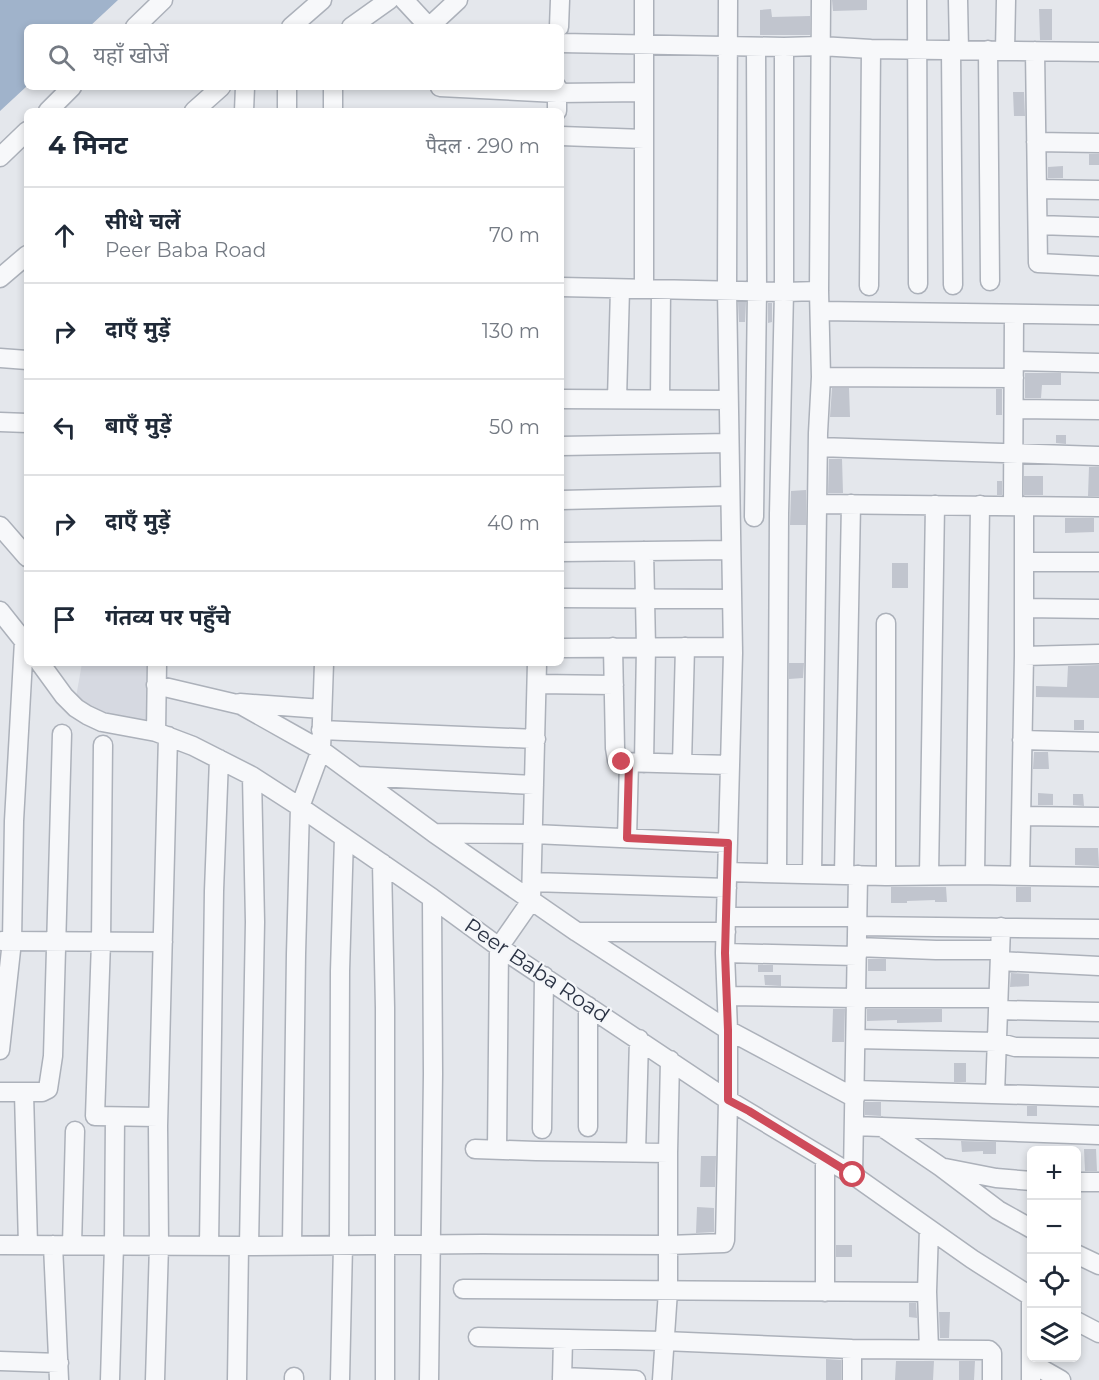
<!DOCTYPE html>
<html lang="hi">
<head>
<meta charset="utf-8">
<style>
	body { margin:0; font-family:Montserrat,"Noto Sans Devanagari",sans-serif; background:#f2f2f3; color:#1f2937 }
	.controls { position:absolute; right:18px; bottom:18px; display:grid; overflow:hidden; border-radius:9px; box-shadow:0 3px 9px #0003 }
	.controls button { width:54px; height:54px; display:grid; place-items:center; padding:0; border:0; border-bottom:2px solid #e0e1e3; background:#fff; color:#1f2937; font:30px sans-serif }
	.stop { position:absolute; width:18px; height:18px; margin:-14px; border:4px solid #ce4b5a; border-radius:50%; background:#fff }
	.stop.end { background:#ce4b5a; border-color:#fff; box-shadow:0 2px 6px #0008 }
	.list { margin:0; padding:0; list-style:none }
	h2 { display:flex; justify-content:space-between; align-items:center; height:78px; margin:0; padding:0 24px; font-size:26px }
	h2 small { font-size:20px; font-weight:400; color:#747a83 }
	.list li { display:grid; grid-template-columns:39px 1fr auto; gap:18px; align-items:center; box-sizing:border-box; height:96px; padding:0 24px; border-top:2px solid #e0e1e3 }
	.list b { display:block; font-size:22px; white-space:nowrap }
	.list p { margin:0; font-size:20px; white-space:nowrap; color:#747a83 }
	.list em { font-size:20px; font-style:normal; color:#747a83 }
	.icon { flex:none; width:33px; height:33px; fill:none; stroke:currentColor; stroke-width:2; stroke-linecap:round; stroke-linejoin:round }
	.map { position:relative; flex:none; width:1099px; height:1380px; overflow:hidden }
	.search { position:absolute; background:#fff; box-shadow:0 3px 9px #0003; left:24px; top:24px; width:540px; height:66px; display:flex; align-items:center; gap:15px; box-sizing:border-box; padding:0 21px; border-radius:9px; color:#747a83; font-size:22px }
	.panel { position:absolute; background:#fff; box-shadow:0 3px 9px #0003; left:24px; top:108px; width:540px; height:558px; border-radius:9px }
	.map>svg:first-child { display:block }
	.built { fill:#d6d9e1 }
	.water { fill:#a0b3cb }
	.building { fill:#c1c5ce }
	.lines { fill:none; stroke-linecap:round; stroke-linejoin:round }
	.minor-casing { stroke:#acb1ba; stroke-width:21 }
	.minor { stroke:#f7f8fa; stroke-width:18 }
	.route { stroke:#ce4b5a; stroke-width:8 }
	.labels { text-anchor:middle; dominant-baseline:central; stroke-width:4.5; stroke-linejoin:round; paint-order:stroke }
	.street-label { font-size:21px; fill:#2b3344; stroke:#f4f6f9 }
</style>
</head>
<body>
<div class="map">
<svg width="1099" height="1380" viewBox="0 0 1099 1380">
	<rect width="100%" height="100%" fill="#e4e7ec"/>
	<path class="built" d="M 82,663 L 151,663 L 150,729 L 86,712 L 75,703 Z"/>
	<path class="water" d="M 0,0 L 118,0 L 89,27 L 27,27 L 27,86 L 0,111 Z"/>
	<path class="building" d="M 832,0 L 867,0 L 867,10 L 833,11 Z
		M 771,9 L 772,17 L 810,16 L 810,35 L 760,35 L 760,10 Z
		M 1039,9 L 1052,9 L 1052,40 L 1040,40 Z
		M 1013,92 L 1024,92 L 1025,116 L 1014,116 Z
		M 1089,154 L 1099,154 L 1099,165 L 1089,165 Z
		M 1063,166 L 1063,178 L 1048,178 L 1048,167 Z
		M 738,302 L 746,302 L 745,322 L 739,322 Z
		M 768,303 L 772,303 L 772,322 L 768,323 Z
		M 1025,373 L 1061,373 L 1061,385 L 1042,385 L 1041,398 L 1025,398 Z
		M 832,388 L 849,388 L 850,417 L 830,417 Z
		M 996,389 L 1002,389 L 1002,415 L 996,415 Z
		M 1056,435 L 1066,435 L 1066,444 L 1056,443 Z
		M 829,459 L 842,459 L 843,493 L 828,493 Z
		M 1089,467 L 1099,467 L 1099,496 L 1088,496 Z
		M 1024,476 L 1043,476 L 1043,495 L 1024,495 Z
		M 997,481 L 1002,481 L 1002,495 L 997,495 Z
		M 806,490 L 806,525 L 790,525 L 791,491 Z
		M 1065,518 L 1094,518 L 1094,532 L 1065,533 Z
		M 892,563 L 908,563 L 908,588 L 892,588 Z
		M 789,663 L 804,663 L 803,678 L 789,679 Z
		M 1099,665 L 1099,698 L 1036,697 L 1036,686 L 1067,687 L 1068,666 Z
		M 1074,720 L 1084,720 L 1084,730 L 1074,730 Z
		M 1034,752 L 1048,752 L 1049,769 L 1033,769 Z
		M 1038,793 L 1053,794 L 1053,805 L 1038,805 Z
		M 1073,794 L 1083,794 L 1084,806 L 1073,805 Z
		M 1075,848 L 1098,848 L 1099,866 L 1075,865 Z
		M 891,887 L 946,887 L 947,902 L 935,902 L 935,900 L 907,901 L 907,903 L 891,903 Z
		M 1016,887 L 1031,887 L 1031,902 L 1016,902 Z
		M 868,959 L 886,959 L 886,971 L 868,971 Z
		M 758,965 L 773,965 L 773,972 L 758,972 Z
		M 1011,973 L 1029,974 L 1029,986 L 1010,987 Z
		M 764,975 L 781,975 L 781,986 L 765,985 Z
		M 833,1009 L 845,1009 L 844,1042 L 832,1042 Z
		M 867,1009 L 942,1009 L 942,1022 L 897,1023 L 897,1020 L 867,1021 Z
		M 954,1063 L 966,1063 L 966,1082 L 954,1082 Z
		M 865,1102 L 881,1102 L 881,1116 L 865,1115 Z
		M 1027,1106 L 1037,1106 L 1037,1116 L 1027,1116 Z
		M 961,1141 L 996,1142 L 996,1154 L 983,1154 L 983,1151 L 962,1152 Z
		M 1084,1149 L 1096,1149 L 1097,1171 L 1085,1171 Z
		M 701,1156 L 716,1156 L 715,1187 L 700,1187 Z
		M 697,1207 L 714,1208 L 714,1232 L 696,1233 Z
		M 836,1245 L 852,1245 L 852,1257 L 836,1257 Z
		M 909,1303 L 916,1303 L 917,1318 L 909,1317 Z
		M 939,1312 L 950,1312 L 949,1338 L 940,1338 Z
		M 826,1359 L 841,1360 L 841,1380 L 826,1380 Z
		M 896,1361 L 934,1361 L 933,1380 L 895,1380 Z
		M 959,1361 L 975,1361 L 974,1380 L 959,1380 Z"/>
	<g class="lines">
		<defs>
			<path id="minor" d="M 404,0 L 429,27
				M 917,0 L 918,284
				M 958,0 L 959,50
				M 135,27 L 163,0
				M 291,27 L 322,0
				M 351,27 L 389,0
				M 429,27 L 458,0
				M 559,27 L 560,0
				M 561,43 L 784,47 L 820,46 L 871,49 L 1099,52
				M 951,50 L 953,285
				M 988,50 L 990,281
				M 1005,51 L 1006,0
				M 1035,51 L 1038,263 L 1099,266
				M 287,87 L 287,111
				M 440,87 L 557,93 L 644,92
				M 48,111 L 72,87
				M 194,111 L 221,87
				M 244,111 L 245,87
				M 333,111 L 333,87
				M 557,111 L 557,87
				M 561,136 L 644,139
				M 1036,142 L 1099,143
				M 0,157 L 27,131
				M 1037,189 L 1099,190
				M 1038,225 L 1099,227
				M 0,278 L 27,255
				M 869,286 L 871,49
				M 561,287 L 784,292 L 819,291
				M 644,289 L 644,0
				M 820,311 L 1099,315
				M 0,358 L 27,360
				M 1014,361 L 1099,363
				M 821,377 L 1014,378
				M 561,399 L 728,400
				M 617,399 L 620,289
				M 660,400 L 661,290
				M 1014,409 L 1099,410
				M 0,422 L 27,423
				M 561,446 L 729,443
				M 818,447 L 1099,456
				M 561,500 L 730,496
				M 817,504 L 1099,507
				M 1013,506 L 1014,314
				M 754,517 L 757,291 L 756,47
				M 0,526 L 27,557
				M 644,551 L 646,647 L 644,763
				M 561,552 L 731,550
				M 1024,562 L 1099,562
				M 561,598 L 732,599
				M 1024,608 L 1099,609
				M 0,611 L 27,645
				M 613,647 L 615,748 L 617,760 L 621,762 L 730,765
				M 561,648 L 733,647
				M 1024,656 L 1099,654
				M 40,663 L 64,696 L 76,708 L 87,715 L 102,722 L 156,732 L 193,746 L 252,776 L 300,807 L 432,898 L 499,947 L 728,1100 L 853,1175 L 972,1259 L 1032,1297
				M 537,684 L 614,685
				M 156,685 L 241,705 L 321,750 L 434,833 L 577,932 L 728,1030 L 855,1098
				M 240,703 L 322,709
				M 321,730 L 536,739
				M 156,732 L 157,663
				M 1022,740 L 1099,742
				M 103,745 L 101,942 L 95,1116 L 158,1117
				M 682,764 L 685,647
				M 357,776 L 534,785
				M 1021,816 L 1099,817
				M 434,833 L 534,834 L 728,843
				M 627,838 L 629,762
				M 382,863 L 385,1008 L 385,1380
				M 727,872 L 886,876 L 975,875 L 1099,877
				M 777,873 L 779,514 L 784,292 L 784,47
				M 812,874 L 818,433 L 821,377 L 819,291 L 821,0
				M 844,875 L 851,504
				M 929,875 L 935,505
				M 975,875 L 980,505
				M 886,876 L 886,623
				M 1020,876 L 1024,656 L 1024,506
				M 532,882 L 727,888
				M 726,917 L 857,917
				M 857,926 L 1099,929
				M 577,932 L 726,932
				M 2,941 L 163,942
				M 857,947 L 936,950 L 1000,950
				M 725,953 L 857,956
				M 1000,961 L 1099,966
				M 727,996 L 857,998 L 998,998
				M 588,1006 L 588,1127
				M 998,1010 L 1099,1012
				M 856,1039 L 997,1042 L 1015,1047 L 1099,1048
				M 0,1050 L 12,941 L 14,821 L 24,641
				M 855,1090 L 1099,1097
				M 0,1092 L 42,1092 L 48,1089 L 53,1056 L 62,734
				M 24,1093 L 28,1245
				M 995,1094 L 1001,927
				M 854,1126 L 1099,1135
				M 882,1127 L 941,1167 L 998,1210 L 1032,1229
				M 542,1129 L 544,976
				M 475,1149 L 536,1151 L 668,1153
				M 497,1150 L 499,947 L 531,901 L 537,663
				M 636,1152 L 639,1039
				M 825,1158 L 825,1292
				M 945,1168 L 996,1178 L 1032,1181
				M 853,1175 L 858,875
				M 1076,1182 L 1099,1182
				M 929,1229 L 927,1292 L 929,1350
				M 0,1245 L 249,1246 L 483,1244 L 668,1245 L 724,1243 L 725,1240 L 728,1100 L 728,1030 L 725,953 L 733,653 L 727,290 L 728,0
				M 53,1245 L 59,1380
				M 72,1245 L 75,1131
				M 292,1245 L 296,954 L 300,807 L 321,750 L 324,663
				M 339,1245 L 340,971 L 344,837
				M 209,1246 L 214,891 L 219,759
				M 249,1246 L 255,922 L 252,776
				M 1076,1254 L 1099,1265
				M 463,1289 L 927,1292
				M 1076,1321 L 1099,1333
				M 478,1337 L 664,1341 L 852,1349 L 989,1350 L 992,1353 L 992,1380
				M 0,1361 L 59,1363
				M 1031,1363 L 1061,1380
				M 562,1377 L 636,1380
				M 110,1380 L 114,1245 L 115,1117
				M 155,1380 L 159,1245 L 158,1126 L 168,736
				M 237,1380 L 239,1246
				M 294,1380 L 294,1377
				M 340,1380 L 343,1245
				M 429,1380 L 433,1074 L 432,898
				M 562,1380 L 563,1339
				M 662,1380 L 668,1291 L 668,1153 L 670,1060
				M 852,1380 L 852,1349
				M 1031,1380 L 1031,1296"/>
		</defs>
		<use href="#minor" class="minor-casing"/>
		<use href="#minor" class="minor"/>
	</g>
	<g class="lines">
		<path class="route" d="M 622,762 L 629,762 L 627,838 L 728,843 L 725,953 L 728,1030 L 728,1100 L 749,1111 L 853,1175"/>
	</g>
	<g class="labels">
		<g class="street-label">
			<text transform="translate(537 970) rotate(34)">Peer Baba Road</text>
		</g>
	</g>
</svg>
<div class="controls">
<button>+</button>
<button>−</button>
<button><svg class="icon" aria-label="locate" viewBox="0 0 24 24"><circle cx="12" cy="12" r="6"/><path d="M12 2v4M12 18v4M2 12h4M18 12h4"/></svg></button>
<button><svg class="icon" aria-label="layers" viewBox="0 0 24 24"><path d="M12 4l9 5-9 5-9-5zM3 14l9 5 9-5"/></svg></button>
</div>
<div class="stop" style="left:853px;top:1175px"></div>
<div class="stop end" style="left:622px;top:762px"></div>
<div class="search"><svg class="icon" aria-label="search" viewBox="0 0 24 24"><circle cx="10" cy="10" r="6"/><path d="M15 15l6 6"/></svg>यहाँ खोजें</div>
<section class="panel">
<h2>4 मिनट<small>पैदल · 290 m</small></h2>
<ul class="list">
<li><svg class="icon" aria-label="ahead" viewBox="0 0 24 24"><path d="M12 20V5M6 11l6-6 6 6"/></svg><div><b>सीधे चलें</b><p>Peer Baba Road</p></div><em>70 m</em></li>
<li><svg class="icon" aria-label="right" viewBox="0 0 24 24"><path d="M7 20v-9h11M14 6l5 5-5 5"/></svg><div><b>दाएँ मुड़ें</b></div><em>130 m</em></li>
<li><svg class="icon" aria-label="left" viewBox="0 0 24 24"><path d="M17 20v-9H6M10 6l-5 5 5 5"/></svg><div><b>बाएँ मुड़ें</b></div><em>50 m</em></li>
<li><svg class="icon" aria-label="right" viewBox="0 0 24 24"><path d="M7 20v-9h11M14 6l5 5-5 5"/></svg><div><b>दाएँ मुड़ें</b></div><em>40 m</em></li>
<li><svg class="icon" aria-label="arrive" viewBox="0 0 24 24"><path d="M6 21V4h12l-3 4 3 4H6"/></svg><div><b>गंतव्य पर पहुँचे</b></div></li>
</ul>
</section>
</div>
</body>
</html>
